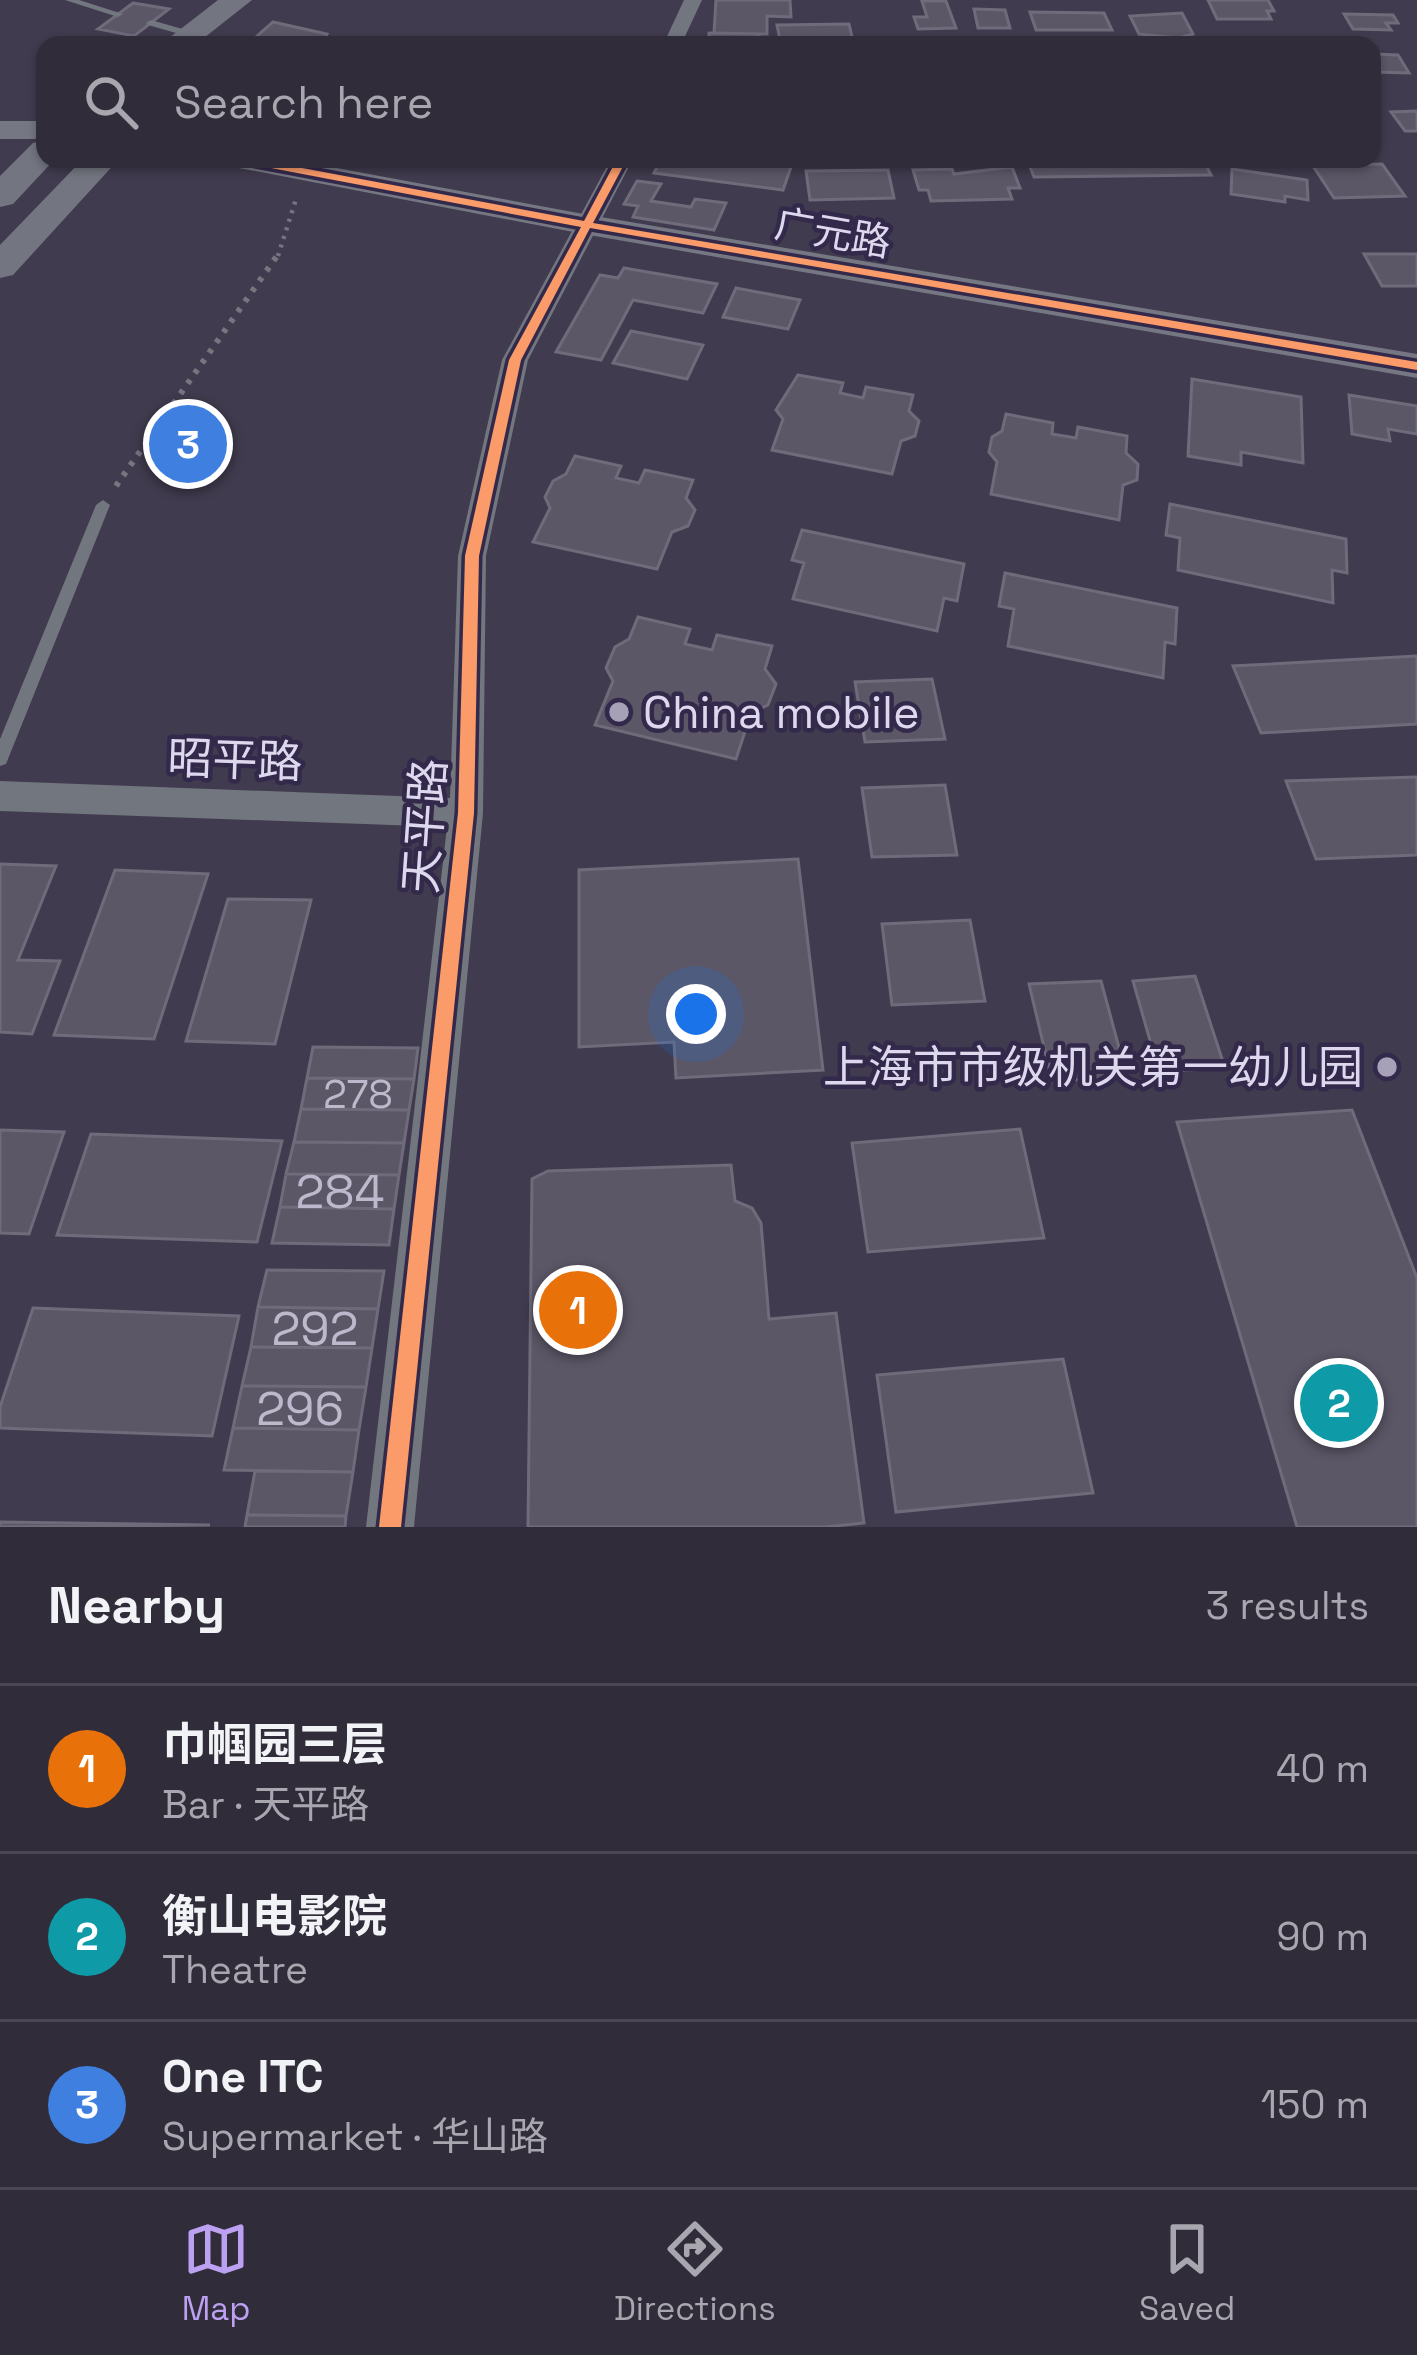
<!DOCTYPE html>
<html lang="en">
<head>
<meta charset="utf-8">
<style>
	body { margin:0; font-family:"Space Grotesk","Noto Sans SC",sans-serif; background:#383442; color:#f1f3f6 }
	.you { position:absolute; left:696px; top:1014px; width:42px; height:42px; margin:-30px; border:9px solid #fff; border-radius:50%; background:#1a73e8; box-shadow:0 0 0 18px #1a73e833 }
	.badge { display:grid; place-items:center; width:78px; height:78px; border-radius:50%; background:#bca0f2; color:#fff; font-size:39px; font-weight:700 }
	.pin { position:absolute; translate:-50% -50%; border:6px solid #fff; box-shadow:0 3px 12px #0006 }
	.list { margin:0; padding:0; list-style:none }
	h2 { display:flex; justify-content:space-between; align-items:center; height:156px; margin:0; padding:0 48px; font-size:51px }
	h2 small { font-size:39px; font-weight:400; color:#a8a7af }
	.list li { display:grid; grid-template-columns:78px 1fr auto; gap:36px; align-items:center; box-sizing:border-box; height:168px; padding:0 48px; border-top:3px solid #4b4854 }
	.list b { display:block; font-size:45px; white-space:nowrap }
	.list p { margin:0; font-size:39px; white-space:nowrap; color:#a8a7af }
	.list em { font-size:39px; font-style:normal; color:#a8a7af }
	.icon { flex:none; width:66px; height:66px; fill:none; stroke:currentColor; stroke-width:2; stroke-linecap:round; stroke-linejoin:round }
	.map { position:relative; flex:none; width:1417px; height:1527px; overflow:hidden }
	.search { position:absolute; background:#302c3a; box-shadow:0 3px 9px #0004; left:36px; right:36px; top:36px; height:132px; display:flex; align-items:center; gap:30px; box-sizing:border-box; padding:0 42px; border-radius:24px; color:#a8a7af; font-size:45px }
	.sheet { height:660px; background:#302c3a }
	nav { display:flex; justify-content:space-around; align-items:center; box-sizing:border-box; height:168px; border-top:3px solid #4b4854; background:#302c3a; font-size:33px; color:#a8a7af }
	nav a { display:grid; justify-items:center; gap:6px }
	nav .on { color:#bca0f2 }
	.map>svg:first-child { display:block }
	.building { fill:#5c5767; stroke:#6f6b7b; stroke-width:3 }
	.lines { fill:none; stroke-linecap:round; stroke-linejoin:round }
	.path-far1 { stroke:#757680; stroke-width:4.5; stroke-dasharray:3 6; stroke-linecap:butt }
	.path { stroke:#757680; stroke-width:6; stroke-dasharray:4.5 8; stroke-linecap:butt }
	.lane { fill:#72767e; fill-rule:evenodd }
	.street { fill:#72767e; fill-rule:evenodd }
	.secondary { fill:#757782; fill-rule:evenodd }
	.primary { fill:#737681; fill-rule:evenodd }
	.cycleway-casing { stroke:#33294b; stroke-width:7 }
	.cycleway { fill:#fa9b69; fill-rule:evenodd }
	.poi-dot { fill:#a6a1b6; stroke:#33294b; stroke-width:4.5 }
	.labels { text-anchor:middle; dominant-baseline:central; stroke-width:9; stroke-linejoin:round; paint-order:stroke }
	.far-street-label { font-size:39px; fill:#ddd8ee; stroke:#33294b }
	.number-label { font-size:39px; fill:#bdb8cc }
	.poi-label { font-size:45px; fill:#ddd8ee; stroke:#33294b; text-anchor:start }
	.street-label { font-size:45px; fill:#ddd8ee; stroke:#33294b }
	.near-number-label { font-size:48px; fill:#bdb8cc }
</style>
</head>
<body>
<div class="map">
<svg width="1417" height="1527" viewBox="0 0 1417 1527">
	<rect width="100%" height="100%" fill="#403b4e"/>
	<path class="building" d="M 716,0 L 790,0 L 791,17 L 767,16 L 767,34 L 714,33 Z
		M 1208,0 L 1268,0 L 1274,11 L 1267,11 L 1271,19 L 1217,19 Z
		M 922,1 L 946,1 L 956,28 L 918,29 L 914,17 L 927,17 Z
		M 133,3 L 169,9 L 134,36 L 98,29 Z
		M 974,9 L 1005,10 L 1010,28 L 978,28 Z
		M 1030,12 L 1104,13 L 1112,30 L 1036,30 Z
		M 1182,13 L 1193,34 L 1178,38 L 1139,34 L 1130,16 Z
		M 1344,14 L 1393,15 L 1398,23 L 1386,23 L 1391,30 L 1353,29 Z
		M 273,22 L 327,34 L 321,45 L 247,45 Z
		M 849,24 L 854,45 L 781,45 L 777,25 Z
		M 709,33 L 759,34 L 759,45 L 709,45 Z
		M 1372,54 L 1398,55 L 1409,73 L 1373,72 Z
		M 1417,111 L 1417,131 L 1405,131 L 1391,112 Z
		M 661,159 L 727,159 L 791,167 L 783,190 L 654,173 Z
		M 1027,159 L 1203,159 L 1211,175 L 1034,177 Z
		M 1382,164 L 1405,196 L 1334,198 L 1313,166 Z
		M 1012,167 L 1020,188 L 1008,188 L 1012,199 L 931,201 L 928,190 L 919,190 L 913,170 L 952,169 L 954,174 Z
		M 1232,169 L 1307,180 L 1308,200 L 1285,196 L 1285,202 L 1231,194 Z
		M 888,170 L 894,198 L 810,200 L 806,171 Z
		M 637,181 L 661,184 L 651,201 L 691,207 L 695,199 L 726,203 L 714,230 L 633,217 L 638,206 L 624,204 Z
		M 1364,254 L 1417,254 L 1417,286 L 1382,286 Z
		M 624,268 L 717,284 L 703,313 L 633,300 L 601,360 L 556,352 L 600,275 L 618,278 Z
		M 736,288 L 800,300 L 788,329 L 723,317 Z
		M 631,331 L 703,345 L 687,379 L 613,363 Z
		M 798,375 L 843,383 L 840,393 L 863,398 L 866,387 L 913,395 L 909,411 L 919,421 L 915,436 L 901,441 L 892,474 L 772,450 L 783,419 L 776,410 Z
		M 1192,379 L 1301,397 L 1303,463 L 1241,452 L 1241,465 L 1188,456 Z
		M 1349,395 L 1417,406 L 1417,434 L 1388,429 L 1390,441 L 1352,434 Z
		M 1006,414 L 1053,423 L 1052,434 L 1076,438 L 1078,427 L 1127,436 L 1126,453 L 1138,464 L 1137,480 L 1123,485 L 1119,520 L 991,494 L 997,462 L 989,452 L 992,437 L 1002,431 Z
		M 575,456 L 621,466 L 616,478 L 639,483 L 645,470 L 693,480 L 686,498 L 695,510 L 688,526 L 672,532 L 657,569 L 533,542 L 550,508 L 545,497 L 553,481 L 566,474 Z
		M 1170,504 L 1346,539 L 1347,573 L 1332,570 L 1333,603 L 1178,570 L 1180,538 L 1166,535 Z
		M 802,530 L 964,564 L 957,601 L 944,598 L 937,631 L 793,599 L 804,563 L 792,560 Z
		M 1005,573 L 1177,608 L 1175,644 L 1165,642 L 1163,678 L 1008,646 L 1014,609 L 999,606 Z
		M 638,617 L 690,629 L 685,644 L 712,650 L 717,635 L 772,646 L 765,669 L 776,684 L 768,705 L 751,713 L 736,759 L 595,725 L 613,681 L 606,668 L 615,647 L 629,639 Z
		M 1417,656 L 1417,724 L 1261,733 L 1233,666 Z
		M 932,679 L 945,739 L 865,742 L 855,682 Z
		M 1417,777 L 1417,855 L 1316,859 L 1286,781 Z
		M 945,785 L 957,855 L 872,857 L 862,788 Z
		M 798,859 L 823,1070 L 676,1078 L 674,1042 L 579,1047 L 579,870 Z
		M 0,864 L 56,866 L 18,960 L 60,961 L 32,1034 L 0,1032 Z
		M 115,870 L 208,874 L 154,1039 L 54,1035 Z
		M 228,899 L 311,900 L 275,1044 L 186,1041 Z
		M 970,920 L 985,1001 L 892,1005 L 882,924 Z
		M 1195,976 L 1225,1068 L 1159,1072 L 1133,981 Z
		M 1101,981 L 1127,1077 L 1052,1081 L 1029,984 Z
		M 313,1047 L 418,1048 L 414,1079 L 307,1078 Z
		M 307,1078 L 414,1079 L 409,1110 L 301,1109 Z
		M 301,1109 L 409,1110 L 404,1143 L 294,1142 Z
		M 1352,1110 L 1417,1278 L 1417,1527 L 1297,1527 L 1177,1122 Z
		M 1020,1129 L 1044,1238 L 868,1252 L 852,1143 Z
		M 0,1130 L 64,1132 L 29,1234 L 0,1233 Z
		M 91,1134 L 282,1141 L 257,1242 L 57,1235 Z
		M 294,1142 L 404,1143 L 399,1175 L 286,1174 Z
		M 731,1165 L 735,1201 L 752,1208 L 761,1223 L 769,1319 L 836,1313 L 864,1523 L 826,1527 L 528,1527 L 532,1179 L 548,1171 Z
		M 286,1174 L 399,1175 L 394,1209 L 280,1207 Z
		M 280,1207 L 394,1209 L 389,1245 L 272,1243 Z
		M 267,1270 L 384,1271 L 378,1309 L 258,1307 Z
		M 258,1307 L 378,1309 L 372,1348 L 251,1347 Z
		M 33,1308 L 239,1316 L 212,1436 L 0,1428 L 0,1407 Z
		M 251,1347 L 372,1348 L 366,1387 L 242,1386 Z
		M 1063,1359 L 1093,1493 L 896,1512 L 877,1375 Z
		M 242,1386 L 366,1387 L 359,1430 L 233,1428 Z
		M 233,1428 L 359,1430 L 353,1472 L 224,1470 Z
		M 255,1471 L 353,1472 L 346,1516 L 247,1515 Z
		M 247,1515 L 346,1516 L 345,1527 L 245,1527 Z
		M 0,1522 L 210,1525 L 0,1527 Z"/>
	<g class="lines">
		<path class="path-far1" d="M 278,256 L 297,196"/>
		<path class="path" d="M 116,486 L 279,253"/>
		<path class="lane" d="M 65,0 L 79,0 L 123,14 L 118,17 Z
			M 151,20 L 193,32 L 195,34 L 190,37 L 148,25 L 146,23 Z
			M 103,500 L 110,505 L 8,759 L 6,764 L 0,766 L 0,739 L 96,505 Z"/>
		<path class="street" d="M 684,0 L 702,0 L 681,45 L 663,45 Z
			M 611,159 L 633,159 L 528,360 L 486,556 L 483,813 L 414,1527 L 366,1527 L 447,827 L 0,811 L 0,781 L 450,798 L 458,556 L 502,360 Z"/>
		<path class="secondary" d="M 0,121 L 45,121 L 45,139 L 0,139 Z
			M 224,159 L 288,159 L 589,215 L 1417,354 L 1417,378 L 589,235 L 239,168 Z"/>
		<path class="primary" d="M 218,0 L 252,0 L 195,45 L 160,45 Z
			M 45,140 L 45,159 L 55,159 L 13,204 L 0,207 L 0,176 L 33,143 Z
			M 83,159 L 119,159 L 13,275 L 0,278 L 0,245 Z"/>
		<defs>
			<path id="cycleway" d="M 234,159 L 254,159 L 584,221 L 617,159 L 627,159 L 593,223 L 1417,362 L 1417,370 L 590,228 L 521,360 L 479,556 L 474,813 L 401,1527 L 379,1527 L 458,813 L 465,556 L 509,360 L 581,227 L 239,162 Z"/>
		</defs>
		<use href="#cycleway" class="cycleway-casing"/>
		<use href="#cycleway" class="cycleway"/>
	</g>
	<g class="poi-dot">
		<circle cx="619" cy="712" r="12"/>
		<circle cx="1387" cy="1067" r="12"/>
	</g>
	<g class="labels">
		<g class="far-street-label">
			<text transform="translate(833 233) rotate(10)">广元路</text>
		</g>
		<g class="number-label">
			<text x="358" y="1094">278</text>
		</g>
		<g class="poi-label">
			<text x="643" y="712">China mobile</text>
			<text x="1363" y="1067" text-anchor="end">上海市市级机关第一幼儿园</text>
		</g>
		<g class="street-label">
			<text transform="translate(235 760) rotate(2)">昭平路</text>
			<text transform="translate(425 826) rotate(-86)">天平路</text>
		</g>
		<g class="near-number-label">
			<text x="340" y="1191">284</text>
			<text x="315" y="1328">292</text>
			<text x="300" y="1408">296</text>
		</g>
	</g>
</svg>
<div class="you"></div>
<div class="pin badge" style="left:578px;top:1310px;background:#e8710a">1</div>
<div class="pin badge" style="left:1339px;top:1403px;background:#0f9aa8">2</div>
<div class="pin badge" style="left:188px;top:444px;background:#3f7fe0">3</div>
<div class="search"><svg class="icon" aria-label="search" viewBox="0 0 24 24"><circle cx="10" cy="10" r="6"/><path d="M15 15l6 6"/></svg>Search here</div>
</div>
<section class="sheet">
<h2>Nearby<small>3 results</small></h2>
<ul class="list">
<li><span class="badge" style="background:#e8710a">1</span><div><b>巾帼园三层</b><p>Bar · 天平路</p></div><em>40 m</em></li>
<li><span class="badge" style="background:#0f9aa8">2</span><div><b>衡山电影院</b><p>Theatre</p></div><em>90 m</em></li>
<li><span class="badge" style="background:#3f7fe0">3</span><div><b>One ITC</b><p>Supermarket · 华山路</p></div><em>150 m</em></li>
</ul>
</section>
<nav>
<a class="on"><svg class="icon" aria-label="map" viewBox="0 0 24 24"><path d="M3 6l6-2 6 2 6-2v14l-6 2-6-2-6 2zM9 4v14M15 6v14"/></svg>Map</a>
<a><svg class="icon" aria-label="directions" viewBox="0 0 24 24"><path d="M12 3l9 9-9 9-9-9zM9 14v-3h6M13 9l2 2-2 2"/></svg>Directions</a>
<a><svg class="icon" aria-label="saved" viewBox="0 0 24 24"><path d="M7 4h10v16l-5-4-5 4z"/></svg>Saved</a>
</nav>
</body>
</html>
